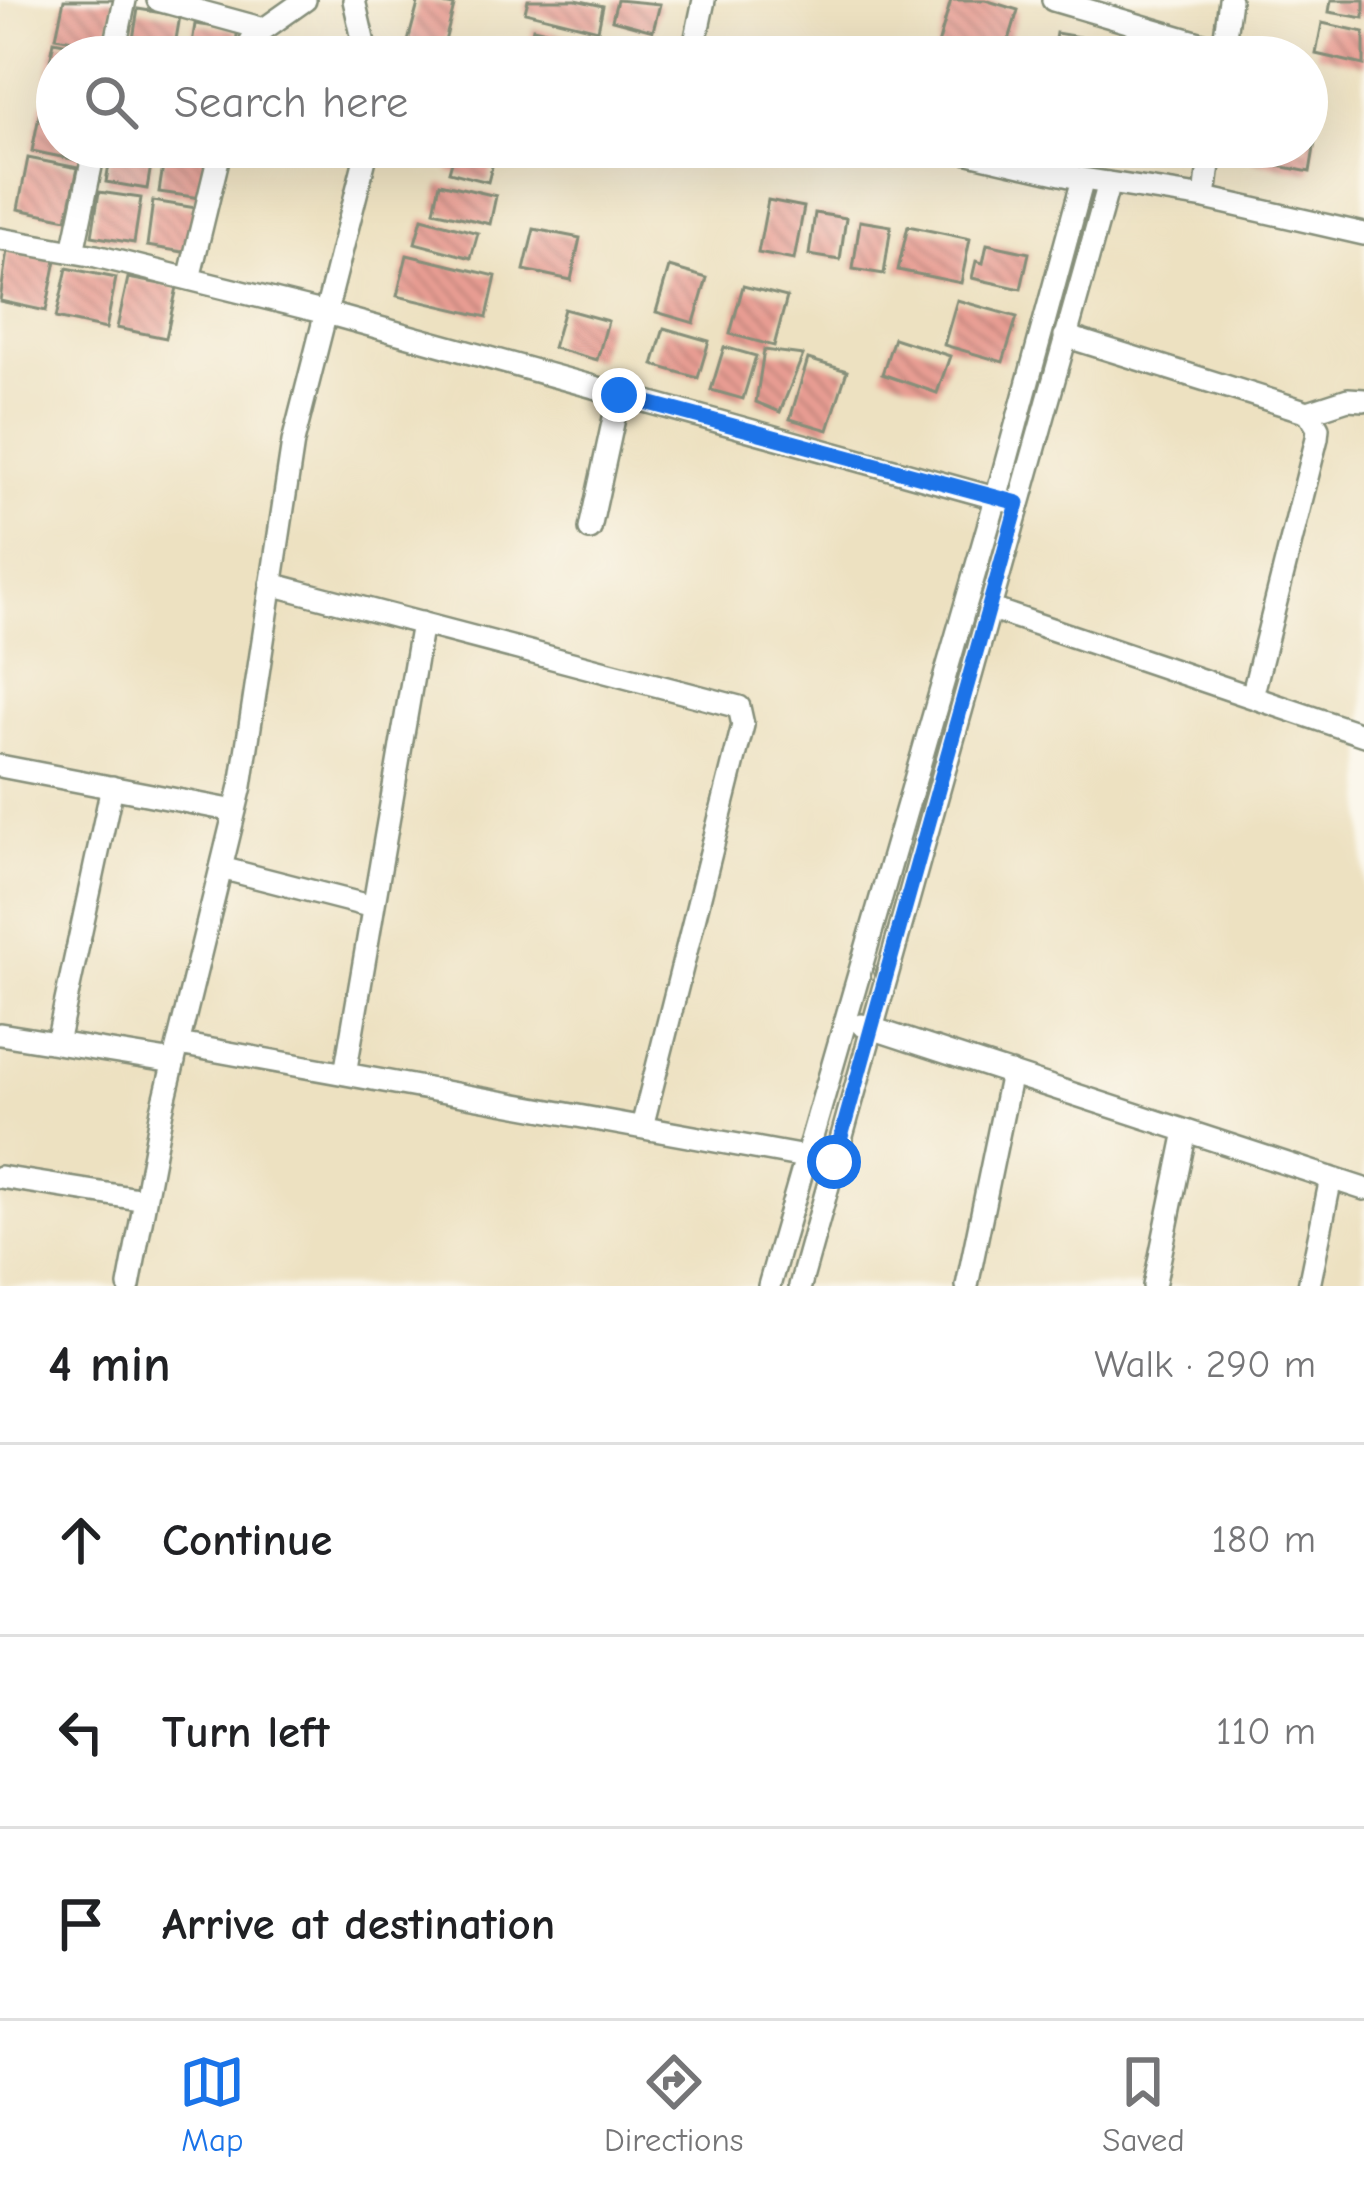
<!DOCTYPE html>
<html lang="en">
<head>
<meta charset="utf-8">
<style>
	body { margin:0; font-family:"Comic Neue",sans-serif; background:#f6f6f6; color:#202124 }
	.stop { position:absolute; width:36px; height:36px; margin:-27px; border:9px solid #1a73e8; border-radius:50%; background:#fff }
	.stop.end { background:#1a73e8; border-color:#fff; box-shadow:0 3px 12px #0008 }
	.list { margin:0; padding:0; list-style:none }
	h2 { display:flex; justify-content:space-between; align-items:center; height:156px; margin:0; padding:0 48px; font-size:51px }
	h2 small { font-size:39px; font-weight:400; color:#757577 }
	.list li { display:grid; grid-template-columns:78px 1fr auto; gap:36px; align-items:center; box-sizing:border-box; height:192px; padding:0 48px; border-top:3px solid #e0e0e0 }
	.list b { display:block; font-size:45px; white-space:nowrap }
	.list em { font-size:39px; font-style:normal; color:#757577 }
	.icon { flex:none; width:66px; height:66px; fill:none; stroke:currentColor; stroke-width:2; stroke-linecap:round; stroke-linejoin:round }
	.map { position:relative; flex:none; width:1364px; height:1286px; overflow:hidden }
	.search { position:absolute; background:#fff; box-shadow:0 12px 48px #0002; left:36px; right:36px; top:36px; height:132px; display:flex; align-items:center; gap:30px; box-sizing:border-box; padding:0 42px; border-radius:66px; color:#757577; font-size:45px }
	.sheet { height:732px; background:#fff }
	nav { display:flex; justify-content:space-around; align-items:center; box-sizing:border-box; height:168px; border-top:3px solid #e0e0e0; background:#fff; font-size:33px; color:#757577 }
	nav a { display:grid; justify-items:center; gap:6px }
	nav .on { color:#1a73e8 }
	.map>svg:first-child { display:block }
	.building { fill:url(#building-back-hatch) }
	.lines { fill:none; stroke-linecap:round; stroke-linejoin:round }
	.street-casing { stroke:#868f7a; stroke-width:26 }
	.street { stroke:#fff; stroke-width:21 }
	.route { stroke:#1a73e8; stroke-width:15 }
</style>
</head>
<body>
<div class="map">
<svg width="1364" height="1286" viewBox="0 0 1364 1286">
	<defs>
		<pattern id="building-back-hatch" width="6" height="6" patternUnits="userSpaceOnUse" patternTransform="scale(3)"><rect width="6" height="6" fill="#e89d93"/><path d="M-1 5l2 2M0 0l6 6M5-1l2 2" fill="none" stroke="#bb8179"/></pattern>
	</defs>
	<rect width="100%" height="100%" fill="#fbf7ec"/>
	<filter id="ink" filterUnits="userSpaceOnUse"><feTurbulence type="fractalNoise" baseFrequency=".00833" numOctaves="2"/><feDisplacementMap in="SourceGraphic" scale="24" xChannelSelector="R" yChannelSelector="G"/><feConvolveMatrix kernelMatrix="1 2 1 2 8 2 1 2 1" color-interpolation-filters="sRGB"/></filter>
	<filter id="wash" filterUnits="userSpaceOnUse"><feTurbulence type="fractalNoise" baseFrequency=".004" numOctaves="4" result="noise"/><feDisplacementMap in="SourceGraphic" scale="48" xChannelSelector="R" yChannelSelector="G"/><feGaussianBlur stdDeviation="2.7" result="paint"/><feColorMatrix in="noise" values="0 0 0 0 0 0 0 0 0 0 0 0 0 0 0 0 0 1.4 0 .05"/><feComposite in="paint" operator="in"/></filter>
	<g filter="url(#wash)">
		<rect width="100%" height="100%" fill="#ede1c1"/>
		<g id="blocks">
			<path class="building" d="M 64,0 L 115,0 L 106,46 L 56,37 Z
				M 419,0 L 454,6 L 441,57 L 405,53 Z
				M 528,0 L 576,0 L 603,6 L 598,30 L 525,12 Z
				M 617,0 L 660,4 L 653,31 L 612,20 Z
				M 951,0 L 985,0 L 1018,10 L 1004,57 L 954,57 L 936,52 Z
				M 1331,0 L 1364,0 L 1364,18 L 1329,12 Z
				M 138,9 L 180,16 L 173,57 L 130,57 Z
				M 1322,23 L 1364,32 L 1364,65 L 1316,54 Z
				M 195,24 L 238,30 L 233,57 L 190,57 Z
				M 533,28 L 591,41 L 588,57 L 526,57 Z
				M 1056,33 L 1097,40 L 1094,57 L 1052,57 Z
				M 661,40 L 659,57 L 608,57 L 610,48 Z
				M 54,41 L 104,51 L 103,57 L 57,57 L 57,94 L 44,92 Z
				M 42,101 L 57,104 L 57,147 L 84,147 L 81,161 L 32,151 Z
				M 1307,134 L 1316,136 L 1310,172 L 1252,161 L 1255,147 L 1307,147 Z
				M 112,147 L 154,147 L 147,189 L 106,182 Z
				M 166,147 L 208,153 L 201,198 L 159,192 Z
				M 456,147 L 497,147 L 488,182 L 449,172 Z
				M 28,158 L 78,168 L 67,219 L 18,209 Z
				M 440,183 L 496,196 L 490,224 L 434,211 Z
				M 99,192 L 141,198 L 134,243 L 92,236 Z
				M 768,200 L 804,207 L 794,260 L 758,253 Z
				M 153,201 L 196,208 L 189,253 L 147,246 Z
				M 815,213 L 846,218 L 840,260 L 809,255 Z
				M 422,218 L 478,233 L 471,258 L 415,243 Z
				M 860,221 L 891,226 L 884,274 L 853,269 Z
				M 908,226 L 970,239 L 961,283 L 898,270 Z
				M 534,229 L 580,238 L 571,280 L 524,270 Z
				M 987,244 L 1029,253 L 1021,289 L 972,278 L 976,261 L 983,263 Z
				M 7,250 L 56,260 L 46,311 L 0,301 Z
				M 407,255 L 496,276 L 487,317 L 397,296 Z
				M 669,267 L 707,278 L 694,323 L 656,312 Z
				M 67,268 L 116,278 L 106,329 L 56,318 Z
				M 128,278 L 177,287 L 166,338 L 117,328 Z
				M 743,286 L 787,297 L 774,346 L 730,334 Z
				M 957,300 L 1017,317 L 1003,362 L 944,345 Z
				M 564,309 L 608,321 L 597,360 L 553,348 Z
				M 664,328 L 709,341 L 698,378 L 653,365 Z
				M 894,338 L 950,356 L 937,393 L 882,374 Z
				M 724,347 L 756,356 L 743,399 L 711,390 Z
				M 764,350 L 803,355 L 780,412 L 756,402 Z
				M 808,359 L 847,371 L 828,430 L 790,419 Z"/>
		</g>
	</g>
	<g filter="url(#ink)">
		<use href="#blocks" fill-opacity="0" stroke="#868f7a" stroke-width="3"/>
		<g class="lines">
			<defs>
				<path id="street" d="M 158,0 L 264,29
					M 354,0 L 367,57
					M 1053,0 L 1223,50
					M 113,57 L 125,0
					M 242,57 L 254,36 L 305,0
					M 692,57 L 704,0
					M 1222,57 L 1230,0
					M 943,147 L 1083,179 L 1205,198 L 1211,147
					M 1205,198 L 1364,234
					M 0,239 L 96,256 L 326,313 L 1006,501
					M 73,252 L 95,147
					M 189,279 L 221,147
					M 1065,336 L 1308,412 L 1318,428 L 1317,438 L 1252,697
					M 1308,412 L 1348,399 L 1364,400
					M 590,529 L 619,395
					M 271,584 L 739,707 L 743,725 L 642,1127
					M 989,608 L 1364,735
					M 0,766 L 235,811
					M 221,868 L 373,907
					M 862,1025 L 1364,1189
					M 0,1034 L 174,1062
					M 57,1043 L 112,787
					M 179,1044 L 816,1159
					M 345,1074 L 422,623
					M 0,1177 L 145,1200
					M 129,1286 L 162,1110 L 241,786 L 293,442 L 368,147
					M 769,1286 L 996,499 L 1083,179
					M 800,1286 L 1109,183
					M 967,1286 L 1011,1073
					M 1154,1286 L 1186,1131
					M 1309,1286 L 1331,1178"/>
			</defs>
			<use href="#street" class="street-casing"/>
			<use href="#street" class="street"/>
		</g>
	</g>
	<g class="lines" filter="url(#ink)">
		<path class="route" d="M 619,395 L 1018,503 L 834,1162"/>
	</g>
</svg>
<div class="stop" style="left:834px;top:1162px"></div>
<div class="stop end" style="left:619px;top:395px"></div>
<div class="search"><svg class="icon" aria-label="search" viewBox="0 0 24 24"><circle cx="10" cy="10" r="6"/><path d="M15 15l6 6"/></svg>Search here</div>
</div>
<section class="sheet">
<h2>4 min<small>Walk · 290 m</small></h2>
<ul class="list">
<li><svg class="icon" aria-label="ahead" viewBox="0 0 24 24"><path d="M12 20V5M6 11l6-6 6 6"/></svg><div><b>Continue</b></div><em>180 m</em></li>
<li><svg class="icon" aria-label="left" viewBox="0 0 24 24"><path d="M17 20v-9H6M10 6l-5 5 5 5"/></svg><div><b>Turn left</b></div><em>110 m</em></li>
<li><svg class="icon" aria-label="arrive" viewBox="0 0 24 24"><path d="M6 21V4h12l-3 4 3 4H6"/></svg><div><b>Arrive at destination</b></div></li>
</ul>
</section>
<nav>
<a class="on"><svg class="icon" aria-label="map" viewBox="0 0 24 24"><path d="M3 6l6-2 6 2 6-2v14l-6 2-6-2-6 2zM9 4v14M15 6v14"/></svg>Map</a>
<a><svg class="icon" aria-label="directions" viewBox="0 0 24 24"><path d="M12 3l9 9-9 9-9-9zM9 14v-3h6M13 9l2 2-2 2"/></svg>Directions</a>
<a><svg class="icon" aria-label="saved" viewBox="0 0 24 24"><path d="M7 4h10v16l-5-4-5 4z"/></svg>Saved</a>
</nav>
</body>
</html>
